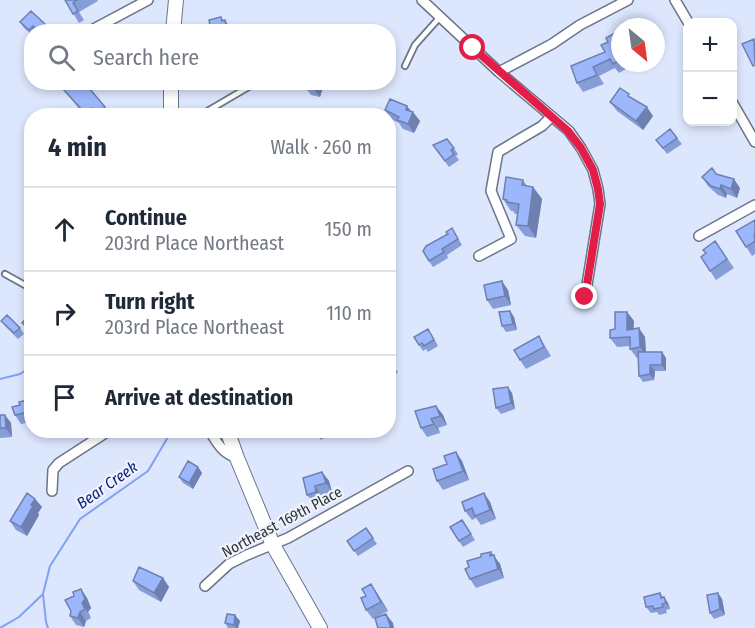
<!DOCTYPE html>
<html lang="en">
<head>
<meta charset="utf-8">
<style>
	body { margin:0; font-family:"Fira Sans Condensed",sans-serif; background:#f2f2f3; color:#1f2937 }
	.controls { position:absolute; right:18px; top:18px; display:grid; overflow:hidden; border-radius:12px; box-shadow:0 3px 9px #0003 }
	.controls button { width:54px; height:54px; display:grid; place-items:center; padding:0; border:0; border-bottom:2px solid #e0e1e3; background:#fff; color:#1f2937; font:30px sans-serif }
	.compass { position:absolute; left:611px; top:18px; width:54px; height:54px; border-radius:50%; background:#fff; box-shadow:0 3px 9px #0003; rotate:151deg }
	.stop { position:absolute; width:18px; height:18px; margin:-14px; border:4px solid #e11d48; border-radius:50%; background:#fff }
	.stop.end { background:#e11d48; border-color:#fff; box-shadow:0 2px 6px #0008 }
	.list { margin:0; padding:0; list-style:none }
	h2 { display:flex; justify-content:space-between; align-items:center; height:78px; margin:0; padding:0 24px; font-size:26px }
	h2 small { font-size:20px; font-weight:400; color:#747a83 }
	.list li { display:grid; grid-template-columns:39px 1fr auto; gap:18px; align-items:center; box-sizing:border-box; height:84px; padding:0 24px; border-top:2px solid #e0e1e3 }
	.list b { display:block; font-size:22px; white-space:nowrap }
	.list p { margin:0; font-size:20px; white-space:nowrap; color:#747a83 }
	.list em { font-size:20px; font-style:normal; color:#747a83 }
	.icon { flex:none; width:33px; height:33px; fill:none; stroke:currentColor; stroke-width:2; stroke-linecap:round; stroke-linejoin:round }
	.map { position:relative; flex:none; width:755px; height:628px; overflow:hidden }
	.search { position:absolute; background:#fff; box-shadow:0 3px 9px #0003; left:24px; top:24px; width:372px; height:66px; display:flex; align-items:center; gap:15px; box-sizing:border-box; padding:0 21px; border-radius:24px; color:#747a83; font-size:22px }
	.panel { position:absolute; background:#fff; box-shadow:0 3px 9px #0003; left:24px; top:108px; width:372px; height:330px; border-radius:24px }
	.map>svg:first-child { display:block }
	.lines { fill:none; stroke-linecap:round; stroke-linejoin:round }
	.stream { stroke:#80a0f3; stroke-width:2 }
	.lane-casing { stroke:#6b7488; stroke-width:8 }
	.street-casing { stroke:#6b7488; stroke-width:12 }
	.secondary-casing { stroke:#6b7488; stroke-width:16 }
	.lane { stroke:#fff; stroke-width:4.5 }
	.street { stroke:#fff; stroke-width:9 }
	.secondary { stroke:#fff; stroke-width:14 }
	.wall { fill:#869dd8 }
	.shaded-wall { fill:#6d80b0 }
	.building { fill:#9cb7fb; stroke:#6d80b0; stroke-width:1.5 }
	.route { stroke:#e11d48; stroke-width:8 }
	.labels { text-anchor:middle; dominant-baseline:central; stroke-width:4.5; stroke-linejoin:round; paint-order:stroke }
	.street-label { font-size:15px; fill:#2e323b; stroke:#eff3fc }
	.water-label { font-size:16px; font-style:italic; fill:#10217e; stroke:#eff3fc }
</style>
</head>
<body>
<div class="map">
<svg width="755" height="628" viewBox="0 0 755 628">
	<rect width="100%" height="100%" fill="#dce6fd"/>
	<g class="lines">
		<path class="stream" d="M 0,379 L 20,374 L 32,366
			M 0,628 L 19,617 L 42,595
			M 48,628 L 46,622 L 43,594 L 50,566 L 80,519 L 148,471 L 168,437 L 170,430"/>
		<defs>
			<path id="lane" d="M 405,66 L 415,45 L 440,17
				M 300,82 L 303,84 L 304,82
				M 199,116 L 257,82
				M 5,274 L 32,289"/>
			<path id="street" d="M 422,0 L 499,72 L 569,131 L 581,148 L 593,170 L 598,189 L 600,204 L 585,297
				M 675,0 L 688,22
				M 88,32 L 148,0
				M 499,72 L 552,44 L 580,25 L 628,0
				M 732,102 L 755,142
				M 699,236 L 755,205
				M 479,256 L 511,239 L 491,191 L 498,152 L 542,126 L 551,117
				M 209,430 C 218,444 221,452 237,458
				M 52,491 L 53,470 L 59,463 L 110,430
				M 205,586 L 229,564 L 247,555 L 288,538 L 408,471"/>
			<path id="secondary" d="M 173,32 L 176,0
				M 171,82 L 171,116
				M 227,430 L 237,458 L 273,545 L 320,628"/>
		</defs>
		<use href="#lane" class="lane-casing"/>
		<use href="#street" class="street-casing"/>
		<use href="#secondary" class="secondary-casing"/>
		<use href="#lane" class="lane"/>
		<use href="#street" class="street"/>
		<use href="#secondary" class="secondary"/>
	</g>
	<path class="wall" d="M 65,0 L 97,0 L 98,1 L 79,12 L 84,20 L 79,23 Z
		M 20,22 L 46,25 L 50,31 L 49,32 L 32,32 L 32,35 L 24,28 Z
		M 620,33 L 620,63 L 626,63 L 624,64 L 626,69 L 619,73 L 615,68 L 599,76 L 604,84 L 583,92 L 577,83 L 605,52 L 608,42 Z
		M 306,82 L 328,82 L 328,85 L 324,84 L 320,97 L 311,95 L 304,86 Z
		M 63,89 L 105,107 L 109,113 L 106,116 L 98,116 L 96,114 L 94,116 L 85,116 Z
		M 610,102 L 653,116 L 643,130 L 617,111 Z
		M 407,106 L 420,121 L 414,133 L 403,129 L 399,123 L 391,119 L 385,110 Z
		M 677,138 L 682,144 L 667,154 L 656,140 Z
		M 447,139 L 458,154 L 456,156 L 459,160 L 449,167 L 433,145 Z
		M 716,174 L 740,188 L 737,198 L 727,194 L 726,198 L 718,195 L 708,186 L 702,177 Z
		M 523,180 L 527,186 L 533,187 L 542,199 L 536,238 L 525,236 L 516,225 L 518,214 L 515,214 L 513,211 L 511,211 L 503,199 Z
		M 755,220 L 755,254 L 752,256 L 736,231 Z
		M 452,228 L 462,245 L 447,255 L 448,258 L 433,267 L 429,261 Z
		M 715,241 L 734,268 L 716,280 L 701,257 L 706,253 Z
		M 508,290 L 511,305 L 493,309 L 487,300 Z
		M 510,311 L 514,317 L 517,330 L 506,332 L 502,326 Z
		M 32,312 L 32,334 L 26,329 L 22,323 Z
		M 627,312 L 634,321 L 633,329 L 645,337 L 646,352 L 662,352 L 666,358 L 666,371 L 655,371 L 654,380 L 643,382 L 639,376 L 639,358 L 637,358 L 630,349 L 630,346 L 617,347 L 610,338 L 615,329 Z
		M 1,321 L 20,328 L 24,334 L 18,339 L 6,327 Z
		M 388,327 L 392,332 L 388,334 Z
		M 432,335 L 438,346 L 428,352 L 426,349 L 423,351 L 419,345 Z
		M 539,336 L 551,356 L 526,369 L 520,360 Z
		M 388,359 L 398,372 L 388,381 Z
		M 512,393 L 515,409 L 501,414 L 496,408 Z
		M 32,399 L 32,422 L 21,424 L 15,415 L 20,405 Z
		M 436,406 L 443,415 L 447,425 L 438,428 L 440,433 L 427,437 L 421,428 Z
		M 0,415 L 5,415 L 11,423 L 12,437 L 0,438 Z
		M 314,430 L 331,430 L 332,432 L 321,440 Z
		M 456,452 L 462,461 L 469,480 L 443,490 L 437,481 Z
		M 198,467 L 202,473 L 193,489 L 183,483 L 179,477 Z
		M 322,472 L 329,481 L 332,492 L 321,495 L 322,501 L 314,503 L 307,495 Z
		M 484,493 L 490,502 L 496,519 L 481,525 L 476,518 L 472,520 L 465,511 Z
		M 35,499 L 42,507 L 38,513 L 39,515 L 27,536 L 16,530 L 10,521 Z
		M 466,526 L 475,540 L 463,547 L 459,541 Z
		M 366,528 L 377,544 L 358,556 L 347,541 Z
		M 493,555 L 500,564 L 504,578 L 476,588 L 470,579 Z
		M 163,578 L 169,587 L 161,602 L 139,590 L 133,581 Z
		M 371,584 L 377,593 L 388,611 L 373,619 L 366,610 L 366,596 Z
		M 81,589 L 87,598 L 91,608 L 88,612 L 91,618 L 86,621 L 84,627 L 76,625 L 70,616 L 74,596 Z
		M 660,593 L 668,603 L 670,609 L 666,610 L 667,613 L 659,615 L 657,612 L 651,613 L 646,607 Z
		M 718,593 L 722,599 L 725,615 L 714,619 L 710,613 Z
		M 240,621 L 238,628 L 228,628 L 225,623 Z"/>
	<path class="shaded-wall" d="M 221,17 L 226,24 L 225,20 L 231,29 L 227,32 L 222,21 Z
		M 315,82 L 323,82 L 324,84 L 320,97 L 313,88 Z
		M 407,106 L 412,114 L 413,112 L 420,121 L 414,133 L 408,124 L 406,110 Z
		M 647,107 L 653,116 L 643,130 L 636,121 Z
		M 734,179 L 740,188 L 737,198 L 731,189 Z
		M 721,185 L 727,194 L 726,198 L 720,189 Z
		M 533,187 L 542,199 L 536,238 L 528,226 Z
		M 502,281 L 508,290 L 511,305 L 505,296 Z
		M 510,311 L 514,317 L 517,330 L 513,324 Z
		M 627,312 L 634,321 L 633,339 L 627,330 Z
		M 639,328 L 645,337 L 646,356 L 640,347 Z
		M 662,352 L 666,358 L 666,371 L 662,365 Z
		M 650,365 L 655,371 L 654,380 L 650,374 Z
		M 508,387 L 512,393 L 515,409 L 511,403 Z
		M 436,406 L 443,415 L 447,425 L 440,416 Z
		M 5,415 L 11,423 L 12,437 L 6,428 Z
		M 431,419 L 438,428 L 440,433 L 434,424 Z
		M 456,452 L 462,461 L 469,480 L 463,471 Z
		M 198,467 L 202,473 L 193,489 L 189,483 Z
		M 322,472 L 329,481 L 332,492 L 326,483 Z
		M 315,486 L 321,495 L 322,501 L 316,492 Z
		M 484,493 L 490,502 L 496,519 L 490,510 Z
		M 35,499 L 42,507 L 38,513 L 39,515 L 27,536 L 21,527 Z
		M 491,552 L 500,564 L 504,578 L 490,556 Z
		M 163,578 L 169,587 L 161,602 L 154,593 Z
		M 371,584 L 377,593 L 388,611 L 381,602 Z
		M 81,589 L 87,598 L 91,608 L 88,612 L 91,618 L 82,603 Z
		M 718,593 L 722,599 L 725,615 L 720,609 Z
		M 664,597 L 668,603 L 670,609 L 666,603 Z
		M 80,612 L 86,621 L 84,627 L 78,618 Z
		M 386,614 L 393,623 L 394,628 L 391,628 Z
		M 235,615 L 240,621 L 238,628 L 236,628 L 234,625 Z"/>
	<path class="building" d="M 65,0 L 77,0 L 73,3 L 78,11 L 73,14 Z
		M 31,11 L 46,25 L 39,32 L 33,26 L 29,30 L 20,22 Z
		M 221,17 L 222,21 L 225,20 L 227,31 L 239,28 L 240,32 L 211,32 L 209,20 Z
		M 615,33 L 617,35 L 620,33 L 620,54 L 618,55 L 620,60 L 613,64 L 610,59 L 593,67 L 597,75 L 577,83 L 571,66 L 605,52 L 601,45 L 608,42 L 606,38 Z
		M 754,39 L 755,65 L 753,66 L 742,44 Z
		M 71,82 L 84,82 L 105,107 L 97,113 L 92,108 L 85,113 L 63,89 Z
		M 306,82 L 315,82 L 313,88 L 304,86 Z
		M 620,88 L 629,94 L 628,96 L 647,107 L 636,121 L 610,102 Z
		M 390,99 L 407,106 L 406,110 L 413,112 L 408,124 L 397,120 L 399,117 L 385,110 Z
		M 260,110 L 262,116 L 244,116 Z
		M 670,129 L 677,138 L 663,148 L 656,140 Z
		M 447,139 L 454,148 L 451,150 L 454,154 L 445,161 L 433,145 Z
		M 712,168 L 716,174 L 734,179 L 731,189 L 721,185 L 720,189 L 711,186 L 702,177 Z
		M 506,177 L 523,180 L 522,185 L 533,187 L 528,226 L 516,225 L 519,204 L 507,202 L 507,200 L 503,199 Z
		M 755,220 L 755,234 L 754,235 L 755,241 L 746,247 L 736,231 Z
		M 452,228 L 458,239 L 442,249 L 444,252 L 429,261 L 423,251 L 426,246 L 448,234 L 446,232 Z
		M 715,241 L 727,259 L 710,271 L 701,257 L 706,253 L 703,250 Z
		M 502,281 L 505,296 L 487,300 L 484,285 Z
		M 510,311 L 513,324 L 502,326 L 499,312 Z
		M 32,312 L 32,331 L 31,331 L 22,323 Z
		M 615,312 L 627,312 L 627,330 L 639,328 L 640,347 L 630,349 L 630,337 L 610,338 L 610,330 L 615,329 Z
		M 7,315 L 20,328 L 14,333 L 1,321 Z
		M 428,329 L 434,340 L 424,346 L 422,343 L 419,345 L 414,337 Z
		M 539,336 L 544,347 L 520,360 L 514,350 Z
		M 638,352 L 662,352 L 662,365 L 650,365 L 650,374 L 639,376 Z
		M 388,359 L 392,363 L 388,367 Z
		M 508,387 L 511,403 L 496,408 L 493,389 Z
		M 32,399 L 32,419 L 30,420 L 28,412 L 15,415 L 12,407 L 20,405 L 19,402 Z
		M 436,406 L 440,416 L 431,419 L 434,424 L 421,428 L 415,411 Z
		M 0,415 L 5,415 L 6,428 L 0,428 Z
		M 456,452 L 463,471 L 437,481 L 433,469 L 447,464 L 444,456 Z
		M 188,461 L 198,467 L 189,483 L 179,477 Z
		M 322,472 L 326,483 L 315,486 L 316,492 L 307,495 L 303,478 Z
		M 27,493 L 35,499 L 31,505 L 33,506 L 21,527 L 10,521 Z
		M 484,493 L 490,510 L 475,516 L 472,508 L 465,511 L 462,502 Z
		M 462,520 L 471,534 L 459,541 L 450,527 Z
		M 366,528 L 373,538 L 354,551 L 347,541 Z
		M 491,552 L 490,556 L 494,555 L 498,569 L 470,579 L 465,569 L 469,567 L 467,561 L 481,557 L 481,554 Z
		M 139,567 L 163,578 L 154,593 L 133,581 Z
		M 371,584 L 381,602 L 366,610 L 361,598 L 366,596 L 362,589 Z
		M 81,589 L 85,599 L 82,603 L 85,609 L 80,612 L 78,618 L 70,616 L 71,611 L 65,600 L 74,596 L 73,592 Z
		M 660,593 L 661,598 L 664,597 L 666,603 L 662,604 L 663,607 L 654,609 L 653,606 L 646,607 L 644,597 Z
		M 718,593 L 720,609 L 710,613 L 707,595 Z
		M 227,614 L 235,615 L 234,625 L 225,623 Z
		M 386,614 L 391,628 L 378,628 L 375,618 Z"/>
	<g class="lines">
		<path class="route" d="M 473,48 L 568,131 L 581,148 L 593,170 L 598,189 L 600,204 L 585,297"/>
	</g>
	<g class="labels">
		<g class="street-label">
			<text transform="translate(282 522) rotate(-28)">Northeast 169th Place</text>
		</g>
		<g class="water-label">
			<text transform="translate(107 485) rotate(-35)">Bear Creek</text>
		</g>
	</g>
</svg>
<div class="controls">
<button>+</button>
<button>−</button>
</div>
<svg class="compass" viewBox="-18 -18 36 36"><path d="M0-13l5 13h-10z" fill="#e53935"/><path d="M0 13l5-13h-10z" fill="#747a83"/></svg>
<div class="stop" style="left:473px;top:48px"></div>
<div class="stop end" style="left:585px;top:297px"></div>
<div class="search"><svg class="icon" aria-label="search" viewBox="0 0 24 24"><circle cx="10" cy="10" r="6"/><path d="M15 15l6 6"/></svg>Search here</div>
<section class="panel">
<h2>4 min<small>Walk · 260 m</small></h2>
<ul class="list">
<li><svg class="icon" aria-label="ahead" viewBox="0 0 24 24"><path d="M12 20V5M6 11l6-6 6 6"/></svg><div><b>Continue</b><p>203rd Place Northeast</p></div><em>150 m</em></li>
<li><svg class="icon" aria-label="right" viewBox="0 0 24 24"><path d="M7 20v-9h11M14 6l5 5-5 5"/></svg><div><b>Turn right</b><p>203rd Place Northeast</p></div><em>110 m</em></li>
<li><svg class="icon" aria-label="arrive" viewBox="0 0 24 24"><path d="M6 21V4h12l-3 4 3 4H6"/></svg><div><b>Arrive at destination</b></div></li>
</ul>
</section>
</div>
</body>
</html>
